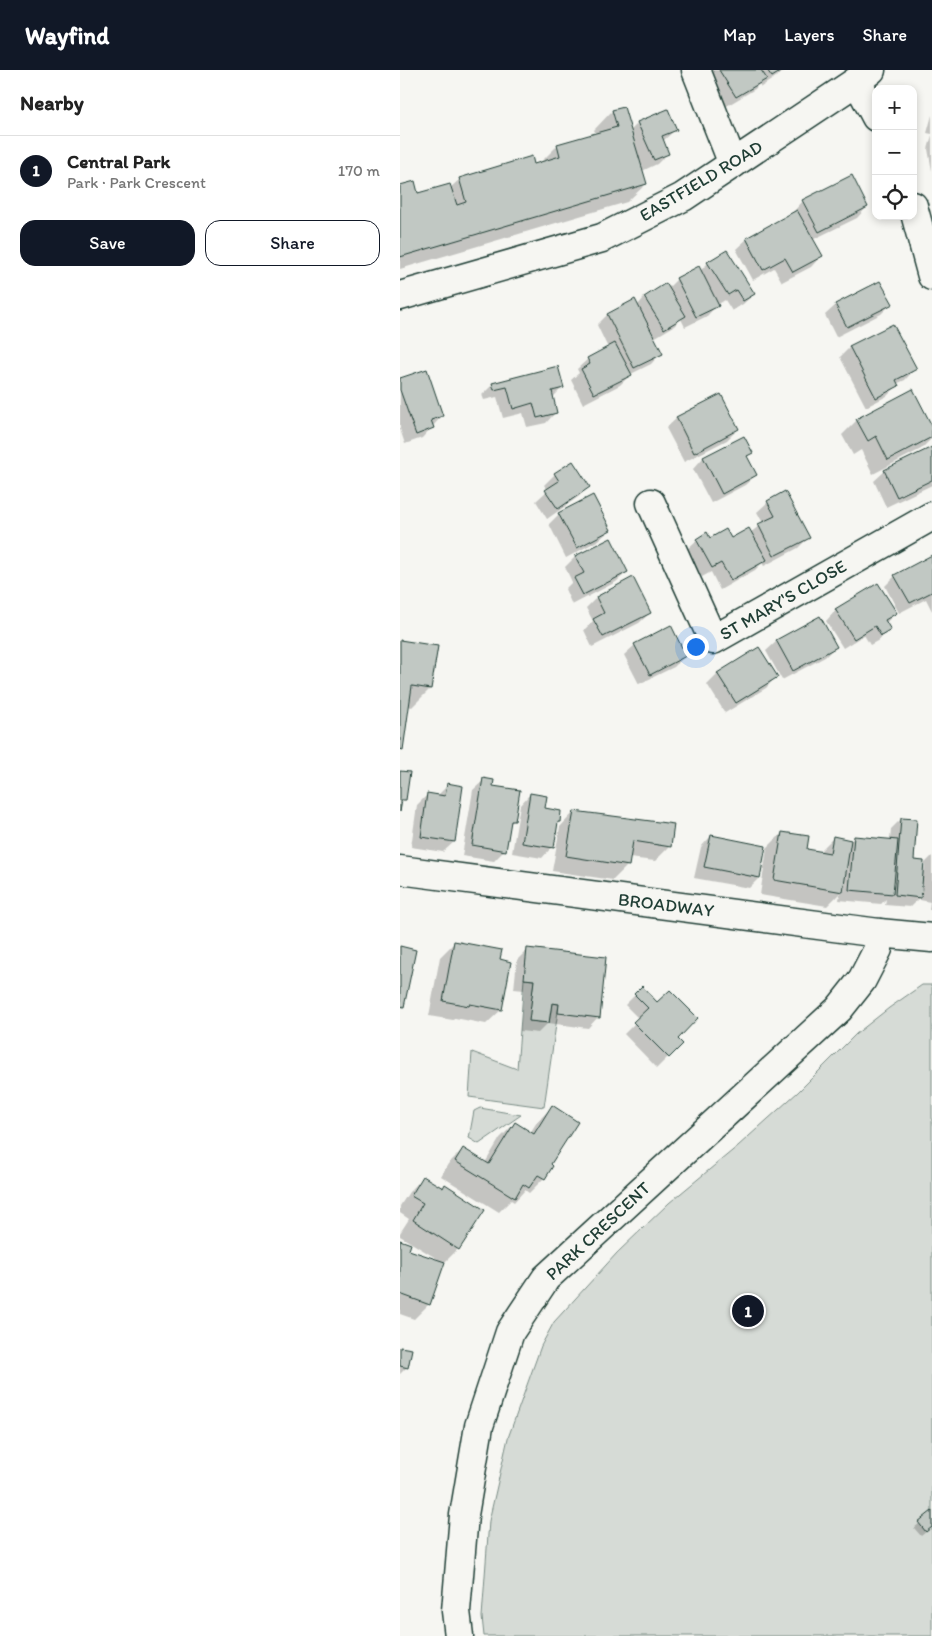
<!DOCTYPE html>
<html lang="en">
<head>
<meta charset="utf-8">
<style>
	body { margin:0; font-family:Itim,sans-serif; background:#f6f6f6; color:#222 }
	.controls { position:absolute; right:15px; top:15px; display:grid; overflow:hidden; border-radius:10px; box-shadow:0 2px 8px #0003 }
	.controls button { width:45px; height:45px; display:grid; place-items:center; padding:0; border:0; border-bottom:1px solid #e0e0e0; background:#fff; color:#222; font:25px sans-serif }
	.you { position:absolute; left:295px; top:576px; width:18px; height:18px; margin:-12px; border:4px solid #fff; border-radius:50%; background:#1a73e8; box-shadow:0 0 0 8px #1a73e833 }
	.badge { display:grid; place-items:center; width:32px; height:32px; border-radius:50%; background:#111827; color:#fff; font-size:16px; font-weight:700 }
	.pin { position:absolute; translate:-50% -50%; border:2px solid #fff; box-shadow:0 1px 5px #0006 }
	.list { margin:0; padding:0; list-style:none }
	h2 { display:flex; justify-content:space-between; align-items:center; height:65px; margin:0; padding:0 20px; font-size:21px }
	h2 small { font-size:16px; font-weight:400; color:#767676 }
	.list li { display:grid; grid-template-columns:32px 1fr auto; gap:15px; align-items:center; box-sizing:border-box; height:70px; padding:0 20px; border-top:1px solid #e0e0e0 }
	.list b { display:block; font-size:19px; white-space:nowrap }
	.list p { margin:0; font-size:16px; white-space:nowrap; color:#767676 }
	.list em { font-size:16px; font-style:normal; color:#767676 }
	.actions { display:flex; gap:10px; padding:15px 20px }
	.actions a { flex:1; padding:11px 0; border:1px solid #111827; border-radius:15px; text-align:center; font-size:18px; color:#111827 }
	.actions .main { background:#111827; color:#fff }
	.icon { flex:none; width:28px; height:28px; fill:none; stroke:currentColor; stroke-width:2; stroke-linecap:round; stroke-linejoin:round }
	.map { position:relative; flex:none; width:532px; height:1566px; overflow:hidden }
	header { display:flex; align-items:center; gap:30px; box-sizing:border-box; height:70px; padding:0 25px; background:#111827; color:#fff }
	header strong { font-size:24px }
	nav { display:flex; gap:28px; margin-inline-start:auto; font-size:18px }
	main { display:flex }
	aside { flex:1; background:#fff }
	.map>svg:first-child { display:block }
	.green { fill:#d6dbd6; stroke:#7a8c85 }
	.shadow { fill:#0003 }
	.building { fill:#c1c8c3; stroke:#1f3d34 }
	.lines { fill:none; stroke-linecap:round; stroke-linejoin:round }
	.street-casing { stroke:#1f3d34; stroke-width:31 }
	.secondary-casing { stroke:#1f3d34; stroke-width:31 }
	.street { stroke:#f6f6f2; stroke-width:28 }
	.secondary { stroke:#f6f6f2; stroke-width:28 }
	.labels { text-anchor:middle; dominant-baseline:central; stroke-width:4.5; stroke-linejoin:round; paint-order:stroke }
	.street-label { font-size:18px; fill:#1f3d34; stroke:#f6f6f2 }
</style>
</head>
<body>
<header>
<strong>Wayfind</strong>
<nav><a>Map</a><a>Layers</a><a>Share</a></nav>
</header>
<main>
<aside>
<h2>Nearby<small></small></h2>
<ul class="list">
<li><span class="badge">1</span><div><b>Central Park</b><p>Park · Park Crescent</p></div><em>170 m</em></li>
</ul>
<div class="actions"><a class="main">Save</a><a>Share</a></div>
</aside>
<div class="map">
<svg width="532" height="1566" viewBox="0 0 532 1566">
	<rect width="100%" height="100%" fill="#f6f6f2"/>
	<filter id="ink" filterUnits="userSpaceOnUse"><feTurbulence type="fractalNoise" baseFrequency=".02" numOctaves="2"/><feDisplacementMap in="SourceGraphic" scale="10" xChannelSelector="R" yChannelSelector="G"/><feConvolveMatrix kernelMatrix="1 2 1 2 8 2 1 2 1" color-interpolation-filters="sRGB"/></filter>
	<g filter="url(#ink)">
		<path class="green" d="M 124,909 L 134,910 L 130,951 L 149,953 L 152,933 L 159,934 L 144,1037 L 69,1027 L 72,982 L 117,999 Z
			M 522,915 L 532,915 L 532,1566 L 84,1566 L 82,1547 L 89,1451 L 108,1368 L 141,1276 L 154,1252 L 217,1183 L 269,1133 L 338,1076 L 398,1022 L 456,964 L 489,938 Z
			M 80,1038 L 121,1045 L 79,1074 L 69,1068 L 74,1041 Z"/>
		<path class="shadow" d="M 310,0 L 386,0 L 361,17 L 359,14 L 355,19 L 325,37 Z
			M 223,38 L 230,61 L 238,53 L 275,60 L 263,71 L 268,83 L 257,94 L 242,101 L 246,114 L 227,132 L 0,199 L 0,116 L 17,125 L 50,118 L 60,109 L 140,93 L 158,75 L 196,64 L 194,60 L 212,41 Z
			M 532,45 L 532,64 L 527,63 Z
			M 532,65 L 532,101 L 528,79 Z
			M 403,131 L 467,137 L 457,148 L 412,170 L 421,186 L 411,197 L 382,212 L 374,198 L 353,210 L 336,179 L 347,169 L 394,144 L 393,142 Z
			M 308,193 L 354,224 L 343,234 L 332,241 L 325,230 L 317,235 L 307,246 L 285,257 L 281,249 L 274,256 L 254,268 L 261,283 L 251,294 L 231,304 L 220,315 L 183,334 L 171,310 L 179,303 L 177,299 L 188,289 L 208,278 L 197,255 L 207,245 L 234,231 L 237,236 L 244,228 L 268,218 L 277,209 L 300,201 Z
			M 491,234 L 481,244 L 436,267 L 425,245 L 436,235 Z
			M 450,277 L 515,299 L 505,310 L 496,314 L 497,316 L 487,326 L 466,337 L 440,287 Z
			M 0,309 L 42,346 L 22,368 L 5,374 L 0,359 Z
			M 93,314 L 163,317 L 152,328 L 156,342 L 146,353 L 127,357 L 123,343 L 103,348 L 97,327 L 84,330 L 82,325 Z
			M 277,348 L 338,359 L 327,370 L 284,392 L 266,358 Z
			M 457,350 L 532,358 L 532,368 L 521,379 L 473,404 L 461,380 L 453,385 L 442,365 Z
			M 344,367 L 351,383 L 347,387 L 356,405 L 345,415 L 311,433 L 293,399 L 303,388 Z
			M 532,379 L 532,415 L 486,437 L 474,411 L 485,401 Z
			M 172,392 L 189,417 L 178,427 L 147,449 L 136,431 L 148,420 L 144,415 L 155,404 Z
			M 368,432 L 408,468 L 398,478 L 364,496 L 362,493 L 355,500 L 320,520 L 311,502 L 302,507 L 286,480 L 297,470 L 331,470 L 350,463 L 363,453 L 357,442 Z
			M 159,444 L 210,460 L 199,470 L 166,488 L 149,454 Z
			M 211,470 L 227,502 L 216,512 L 172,535 L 165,519 L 172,512 L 165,497 L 175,487 Z
			M 532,486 L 532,541 L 526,529 L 499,543 L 485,516 L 495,506 Z
			M 233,509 L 250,543 L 239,553 L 192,577 L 184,560 L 193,551 L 186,538 L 196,528 Z
			M 436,540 L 495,543 L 486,553 L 490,559 L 479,570 L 470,575 L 464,565 L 443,578 L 426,551 Z
			M 0,571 L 30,619 L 12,637 L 8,636 L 2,679 L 0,681 Z
			M 377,571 L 435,577 L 425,587 L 382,610 L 366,581 Z
			M 235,575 L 285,586 L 274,597 L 239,614 L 224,585 Z
			M 359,579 L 376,607 L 366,618 L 325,643 L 307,614 L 317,604 Z
			M 84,710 L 92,717 L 113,751 L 109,755 L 104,781 L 94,791 L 62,786 L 73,720 Z
			M 48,715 L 54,772 L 43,782 L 11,777 L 17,735 L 27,725 L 37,726 Z
			M 130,724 L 156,753 L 152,777 L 142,788 L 112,783 L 120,735 Z
			M 174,742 L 269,777 L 255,791 L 229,788 L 228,795 L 213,810 L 152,801 L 160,757 Z
			M 501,749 L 513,791 L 522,802 L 524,802 L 525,793 L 532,786 L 532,840 L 529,840 L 530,832 L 520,830 L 520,827 L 510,837 L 485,835 L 486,829 L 481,834 L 439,830 L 440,823 L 427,836 L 360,825 L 367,778 L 382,763 L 405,780 L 419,782 L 434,767 L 451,771 L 454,767 L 490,770 L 491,759 Z
			M 311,766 L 359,808 L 349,818 L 294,808 L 301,777 Z
			M 55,872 L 99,890 L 101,940 L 86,954 L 55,948 L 53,950 L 29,946 L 40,887 Z
			M 127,880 L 198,947 L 188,958 L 148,953 L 138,963 L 120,961 L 124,920 L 114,919 L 117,890 Z
			M 242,918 L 276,969 L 281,974 L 257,998 L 224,964 L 239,949 L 225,935 Z
			M 152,1037 L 150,1094 L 144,1108 L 129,1123 L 125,1120 L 114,1132 L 111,1130 L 99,1142 L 41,1106 L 48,1094 L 63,1079 L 85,1093 L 100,1068 L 115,1053 L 130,1063 L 137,1052 Z
			M 24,1107 L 58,1179 L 43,1194 L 29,1234 L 14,1249 L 0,1244 L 0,1171 L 7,1181 L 39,1190 L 0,1166 L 0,1163 L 9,1149 L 0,1143 L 0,1136 L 9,1122 Z
			M 0,1278 L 7,1297 L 0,1304 Z
			M 532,1443 L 532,1457 L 521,1466 L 514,1458 Z"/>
		<path class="building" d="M 319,0 L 361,0 L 367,9 L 336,27 Z
			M 367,0 L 383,0 L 372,7 Z
			M 224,37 L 247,114 L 0,187 L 0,115 L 15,111 L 18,123 L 50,114 L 57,135 L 66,132 L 59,108 L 132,86 L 134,94 L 160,86 L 157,74 L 217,57 L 212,40 Z
			M 268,39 L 277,60 L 262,66 L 269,84 L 254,90 L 237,52 Z
			M 452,105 L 468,137 L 419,162 L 402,130 Z
			M 397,140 L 423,186 L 393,202 L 385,188 L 363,200 L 346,168 Z
			M 327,180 L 355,224 L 343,231 L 336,220 L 328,225 L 307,192 Z
			M 299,196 L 319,236 L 296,247 L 276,208 Z
			M 480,211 L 493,234 L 447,257 L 435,234 Z
			M 266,213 L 286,246 L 264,259 L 244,227 Z
			M 235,229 L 263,284 L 234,298 L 207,244 Z
			M 493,254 L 517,299 L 496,310 L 499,316 L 476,328 L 449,276 Z
			M 215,273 L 232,305 L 194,324 L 181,299 L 190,294 L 187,288 Z
			M 158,296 L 164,318 L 152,321 L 157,343 L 137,348 L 133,333 L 113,339 L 107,317 L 94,320 L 92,313 Z
			M 27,299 L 43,346 L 31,350 L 34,358 L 16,365 L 0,320 L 0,308 Z
			M 513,319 L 532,356 L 532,367 L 488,390 L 476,366 L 468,371 L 456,349 Z
			M 321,324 L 339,359 L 294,383 L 276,347 Z
			M 344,366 L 353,383 L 347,386 L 357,405 L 322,424 L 303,387 Z
			M 532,377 L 532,410 L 497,427 L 484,400 Z
			M 173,391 L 190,417 L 158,439 L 145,420 L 159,411 L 154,403 Z
			M 385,421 L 410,468 L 374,486 L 358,454 L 375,446 L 367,431 Z
			M 193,425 L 211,460 L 177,478 L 158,443 Z
			M 349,458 L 367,490 L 331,510 L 321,493 L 312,498 L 296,469 L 307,462 L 310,468 L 326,459 L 331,468 Z
			M 211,468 L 228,502 L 183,525 L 174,508 L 184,503 L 175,486 Z
			M 532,485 L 532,522 L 510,533 L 494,505 Z
			M 233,507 L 251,543 L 203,567 L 193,549 L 204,543 L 196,527 Z
			M 478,513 L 497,543 L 485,550 L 491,560 L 481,566 L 475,556 L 454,569 L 435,539 Z
			M 420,546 L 437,577 L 393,601 L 376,570 Z
			M 271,555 L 286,586 L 250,605 L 234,574 Z
			M 0,570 L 38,576 L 31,619 L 12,616 L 3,680 L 0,679 Z
			M 359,577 L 378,607 L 336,633 L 317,603 Z
			M 0,701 L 10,702 L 6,730 L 2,730 L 0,742 Z
			M 83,708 L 94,710 L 93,716 L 120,720 L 115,751 L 111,751 L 106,781 L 72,775 Z
			M 47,713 L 63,716 L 55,772 L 21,767 L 27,723 L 45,726 Z
			M 130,723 L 147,726 L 145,738 L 161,741 L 160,752 L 158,752 L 154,778 L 122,773 Z
			M 174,741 L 274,754 L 271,777 L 233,771 L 229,796 L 166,786 Z
			M 501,748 L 517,749 L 514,790 L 524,791 L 521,828 L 495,825 Z
			M 382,762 L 409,766 L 407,779 L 430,783 L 433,766 L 451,770 L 443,822 L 374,810 Z
			M 311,765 L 366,776 L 360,808 L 304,797 Z
			M 454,766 L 498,770 L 493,824 L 449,820 Z
			M 54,871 L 102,880 L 100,889 L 111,892 L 102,940 L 70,934 L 69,936 L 43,931 Z
			M 0,876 L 16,880 L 4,937 L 0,936 Z
			M 127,878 L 206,887 L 200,948 L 158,943 L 159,934 L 152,933 L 149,953 L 129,951 L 134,910 L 124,909 Z
			M 242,916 L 257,932 L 270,920 L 298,948 L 278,969 L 283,974 L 269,988 L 233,952 L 248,938 L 234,924 Z
			M 152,1035 L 178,1052 L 151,1094 L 153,1096 L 145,1109 L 138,1105 L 129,1118 L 123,1114 L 115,1128 L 55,1091 L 63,1078 L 89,1094 L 115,1052 L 134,1064 Z
			M 23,1106 L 43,1118 L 45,1114 L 85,1140 L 59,1180 L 13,1150 L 23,1133 L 11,1126 Z
			M 0,1170 L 11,1174 L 9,1180 L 45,1192 L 30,1235 L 0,1224 Z
			M 0,1277 L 12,1279 L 8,1298 L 0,1296 Z
			M 532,1441 L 532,1457 L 526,1462 L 518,1452 Z"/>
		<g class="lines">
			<defs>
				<path id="street" d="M 296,0 L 333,94
					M 457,11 L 476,47
					M 513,136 L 532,206
					M 251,433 L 313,570 L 532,446
					M 59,1566 L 56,1541 L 64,1445 L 79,1356 L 110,1262 L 146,1208 L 439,939 L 462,910 L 478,879 L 479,863"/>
				<path id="secondary" d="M 0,226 L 202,168 L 283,127 L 457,11 L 471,0
					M 0,800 L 479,863 L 532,868"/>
			</defs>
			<use href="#street" class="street-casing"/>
			<use href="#secondary" class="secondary-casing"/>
			<use href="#street" class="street"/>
			<use href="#secondary" class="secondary"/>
		</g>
	</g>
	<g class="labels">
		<g class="street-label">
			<text transform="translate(301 111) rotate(-31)">EASTFIELD ROAD</text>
			<text transform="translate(383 530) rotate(-30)">ST MARY'S CLOSE</text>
			<text transform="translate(266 835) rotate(7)">BROADWAY</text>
			<text transform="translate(198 1161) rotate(-43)">PARK CRESCENT</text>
		</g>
	</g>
</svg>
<div class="controls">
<button>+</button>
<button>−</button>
<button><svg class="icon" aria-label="locate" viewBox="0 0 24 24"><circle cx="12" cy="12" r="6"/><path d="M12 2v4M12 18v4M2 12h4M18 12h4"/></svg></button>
</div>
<div class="you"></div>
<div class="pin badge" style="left:348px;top:1241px">1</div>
</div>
</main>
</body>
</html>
